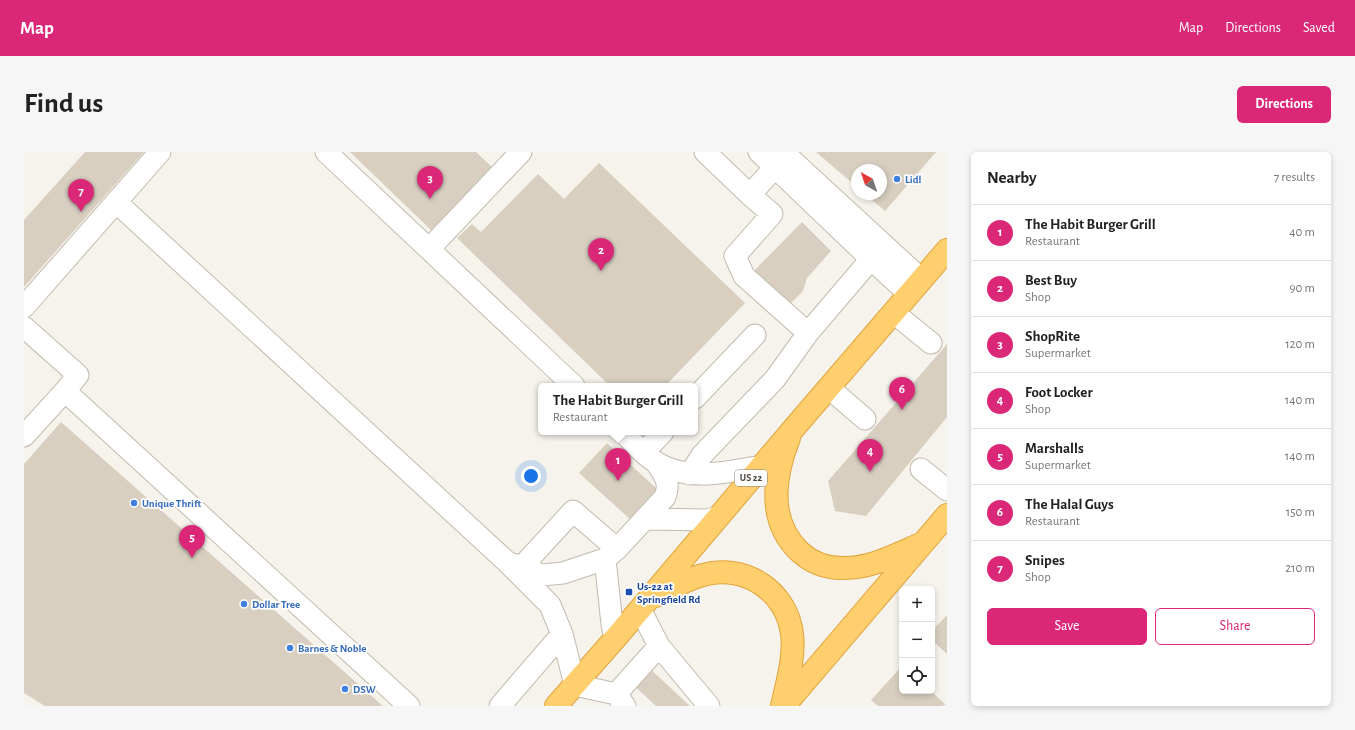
<!DOCTYPE html>
<html lang="en">
<head>
<meta charset="utf-8">
<style>
	body { margin:0; font-family:"Alegreya Sans",sans-serif; background:#f6f6f6; color:#222 }
	.controls { position:absolute; right:12px; bottom:12px; display:grid; overflow:hidden; border-radius:6px; box-shadow:0 2px 6px #0003 }
	.controls button { width:36px; height:36px; display:grid; place-items:center; padding:0; border:0; border-bottom:1px solid #e0e0e0; background:#fff; color:#222; font:20px sans-serif }
	.compass { position:absolute; left:827px; top:12px; width:36px; height:36px; border-radius:50%; background:#fff; box-shadow:0 2px 6px #0003; rotate:320deg }
	.you { position:absolute; left:507px; top:324px; width:14px; height:14px; margin:-10px; border:3px solid #fff; border-radius:50%; background:#1a73e8; box-shadow:0 0 0 6px #1a73e833 }
	.badge { display:grid; place-items:center; width:26px; height:26px; border-radius:50%; background:#db2777; color:#fff; font-size:13px; font-weight:700 }
	.pin { position:absolute; translate:-50% -33px; filter:drop-shadow(0 1px 2px #0008) }
	.pin::after { content:''; position:absolute; top:21px; width:14px; height:12px; background:inherit; clip-path:polygon(0 0,100% 0,50% 100%) }
	.popup { position:absolute; left:514px; top:231px; width:160px; height:52px; box-sizing:border-box; display:grid; place-content:center; border-radius:6px; background:#fff; filter:drop-shadow(0 1px 3px #0005); font-size:13px; white-space:nowrap; color:#767676 }
	.popup b { font-size:15px; color:#222 }
	.popup::after { content:''; position:absolute; left:50%; top:100%; margin-left:-8px; border:8px solid transparent; border-top-color:#fff }
	.list { margin:0; padding:0; list-style:none }
	h2 { display:flex; justify-content:space-between; align-items:center; height:52px; margin:0; padding:0 16px; font-size:17px }
	h2 small { font-size:13px; font-weight:400; color:#767676 }
	.list li { display:grid; grid-template-columns:26px 1fr auto; gap:12px; align-items:center; box-sizing:border-box; height:56px; padding:0 16px; border-top:1px solid #e0e0e0 }
	.list b { display:block; font-size:15px; white-space:nowrap }
	.list p { margin:0; font-size:13px; white-space:nowrap; color:#767676 }
	.list em { font-size:13px; font-style:normal; color:#767676 }
	.actions { display:flex; gap:8px; padding:12px 16px }
	.actions a { flex:1; padding:9px 0; border:1px solid #db2777; border-radius:6px; text-align:center; font-size:14px; color:#db2777 }
	.actions .main { background:#db2777; color:#fff }
	.icon { flex:none; width:22px; height:22px; fill:none; stroke:currentColor; stroke-width:2; stroke-linecap:round; stroke-linejoin:round }
	.map { position:relative; flex:none; width:923px; height:554px; overflow:hidden; border-radius:6px }
	header { display:flex; align-items:center; gap:24px; box-sizing:border-box; height:56px; padding:0 20px; background:#db2777; color:#fff }
	header strong { font-size:19px }
	nav { display:flex; gap:22px; margin-inline-start:auto; font-size:14px }
	.intro { display:flex; align-items:center; justify-content:space-between; box-sizing:border-box; height:96px; padding:0 24px }
	h1 { margin:0; font-size:28px }
	.button { padding:10px 18px; border-radius:6px; background:#db2777; color:#fff; font-size:14px; font-weight:700 }
	main { display:flex; gap:24px; padding:0 24px }
	aside { flex:1; background:#fff; border-radius:6px; box-shadow:0 2px 6px #0003 }
	.map>svg:first-child { display:block }
	.building { fill:#d8cfc1 }
	.lines { fill:none; stroke-linecap:round; stroke-linejoin:round }
	.minor-casing { stroke:#c2bbae; stroke-width:23 }
	.highway-casing { stroke:#e0a43c; stroke-width:24 }
	.minor { stroke:#fff; stroke-width:21 }
	.highway { stroke:#ffcf6e; stroke-width:22 }
	.shop-dot { fill:#3f7fe0; stroke:#fff; stroke-width:1.5 }
	.transit-dot { fill:#1a4fb4; stroke:#fff; stroke-width:1.5 }
	.labels { text-anchor:middle; dominant-baseline:central; stroke-width:3.5; stroke-linejoin:round; paint-order:stroke }
	.shield { fill:#fff; stroke:#817c74; stroke-width:1 }
	.shield-label { font-size:10px; font-weight:bold; fill:#4b4439 }
	.shop-label { font-size:11px; font-weight:bold; fill:#366cbe; stroke:#fff; text-anchor:start }
	.transit-label { font-size:11px; font-weight:bold; fill:#164399; stroke:#fff; text-anchor:start }
</style>
</head>
<body>
<header>
<strong>Map</strong>
<nav><a>Map</a><a>Directions</a><a>Saved</a></nav>
</header>
<div class="intro"><h1>Find us</h1><a class="button">Directions</a></div>
<main>
<div class="map">
<svg width="923" height="554" viewBox="0 0 923 554">
	<rect width="100%" height="100%" fill="#f6f3ec"/>
	<path class="building" d="M 61,0 L 120,0 L 0,135 L 0,68 Z
		M 326,0 L 452,0 L 468,15 L 407,78 Z
		M 792,0 L 912,0 L 861,59 L 841,42 L 857,42 L 857,18 L 833,18 L 833,35 Z
		M 575,11 L 721,151 L 641,234 L 586,234 L 433,86 L 448,72 L 457,80 L 514,22 L 540,47 Z
		M 778,70 L 807,99 L 783,126 L 779,139 L 763,155 L 727,122 Z
		M 923,192 L 923,265 L 842,364 L 811,359 L 804,329 Z
		M 37,270 L 359,554 L 21,554 L 0,541 L 0,312 Z
		M 583,291 L 634,338 L 607,368 L 555,321 Z
		M 923,463 L 923,502 L 908,488 L 908,479 Z
		M 622,513 L 666,554 L 632,554 L 606,530 Z
		M 878,514 L 878,539 L 907,539 L 923,554 L 854,554 L 847,548 Z"/>
	<g class="lines">
		<defs>
			<path id="minor" d="M 302,0 L 550,234
				M 681,0 L 726,43 L 751,15
				M 735,0 L 847,107
				M 759,0 L 898,128
				M 726,43 L 748,62 L 711,104 L 720,124 L 784,181
				M 92,50 L 482,409 L 526,453 L 538,482 L 551,533 L 592,542 L 601,554
				M 405,97 L 497,0
				M 0,155 L 136,0
				M 870,161 L 907,191
				M 0,175 L 54,223 L 41,239 L 385,554
				M 805,236 L 841,267
				M 671,246 L 731,183
				M 599,280 C 609,290 620,304 633,311 C 666,330 703,320 738,314
				M 0,284 L 41,239
				M 620,300 L 639,280
				M 897,317 L 923,338
				M 666,322 L 678,303 L 751,227 L 784,181 L 847,107 L 885,142
				M 621,367 L 683,368 L 694,365
				M 581,407 L 588,472 L 591,487
				M 489,412 L 518,423 L 539,421 L 581,407 L 593,397 L 641,345 C 647,329 640,324 632,310
				M 503,417 L 504,408 L 549,359 L 593,397
				M 616,457 L 635,494 L 685,554
				M 592,542 L 635,494
				M 476,554 L 538,482"/>
			<path id="highway" d="M 765,286 C 750,324 743,369 776,400 C 788,411 802,416 818,416 C 847,417 873,402 899,391
				M 632,444 C 647,436 663,427 679,423 C 720,411 763,439 768,482 C 771,505 763,531 758,554
				M 532,554 L 595,482 L 770,276 L 923,98
				M 760,554 L 923,363"/>
		</defs>
		<use href="#minor" class="minor-casing"/>
		<use href="#highway" class="highway-casing"/>
		<use href="#minor" class="minor"/>
		<use href="#highway" class="highway"/>
	</g>
	<g class="shop-dot">
		<circle cx="873" cy="27" r="4"/>
		<circle cx="110" cy="351" r="4"/>
		<circle cx="220" cy="452" r="4"/>
		<circle cx="266" cy="496" r="4"/>
		<circle cx="321" cy="537" r="4"/>
	</g>
	<rect class="transit-dot" x="601" y="436" width="8" height="8" rx="2"/>
	<g class="labels">
		<rect class="shield" x="711" y="318" width="32" height="16" rx="3"/>
		<g class="shield-label">
			<text x="727" y="326">US 22</text>
		</g>
		<g class="shop-label">
			<text x="881" y="27">Lidl</text>
			<text x="118" y="351">Unique Thrift</text>
			<text x="228" y="452">Dollar Tree</text>
			<text x="274" y="496">Barnes &amp; Noble</text>
			<text x="329" y="537">DSW</text>
		</g>
		<g class="transit-label">
			<text x="613" y="434">Us-22 at<tspan x="613" dy="13">Springfield Rd</tspan></text>
		</g>
	</g>
</svg>
<div class="controls">
<button>+</button>
<button>−</button>
<button><svg class="icon" aria-label="locate" viewBox="0 0 24 24"><circle cx="12" cy="12" r="6"/><path d="M12 2v4M12 18v4M2 12h4M18 12h4"/></svg></button>
</div>
<svg class="compass" viewBox="-18 -18 36 36"><path d="M0-13l5 13h-10z" fill="#e53935"/><path d="M0 13l5-13h-10z" fill="#767676"/></svg>
<div class="you"></div>
<div class="pin badge" style="left:594px;top:329px">1</div>
<div class="popup"><b>The Habit Burger Grill</b>Restaurant</div>
<div class="pin badge" style="left:577px;top:119px">2</div>
<div class="pin badge" style="left:406px;top:47px">3</div>
<div class="pin badge" style="left:846px;top:320px">4</div>
<div class="pin badge" style="left:168px;top:406px">5</div>
<div class="pin badge" style="left:878px;top:258px">6</div>
<div class="pin badge" style="left:57px;top:60px">7</div>
</div>
<aside>
<h2>Nearby<small>7 results</small></h2>
<ul class="list">
<li><span class="badge">1</span><div><b>The Habit Burger Grill</b><p>Restaurant</p></div><em>40 m</em></li>
<li><span class="badge">2</span><div><b>Best Buy</b><p>Shop</p></div><em>90 m</em></li>
<li><span class="badge">3</span><div><b>ShopRite</b><p>Supermarket</p></div><em>120 m</em></li>
<li><span class="badge">4</span><div><b>Foot Locker</b><p>Shop</p></div><em>140 m</em></li>
<li><span class="badge">5</span><div><b>Marshalls</b><p>Supermarket</p></div><em>140 m</em></li>
<li><span class="badge">6</span><div><b>The Halal Guys</b><p>Restaurant</p></div><em>150 m</em></li>
<li><span class="badge">7</span><div><b>Snipes</b><p>Shop</p></div><em>210 m</em></li>
</ul>
<div class="actions"><a class="main">Save</a><a>Share</a></div>
</aside>
</main>
</body>
</html>
